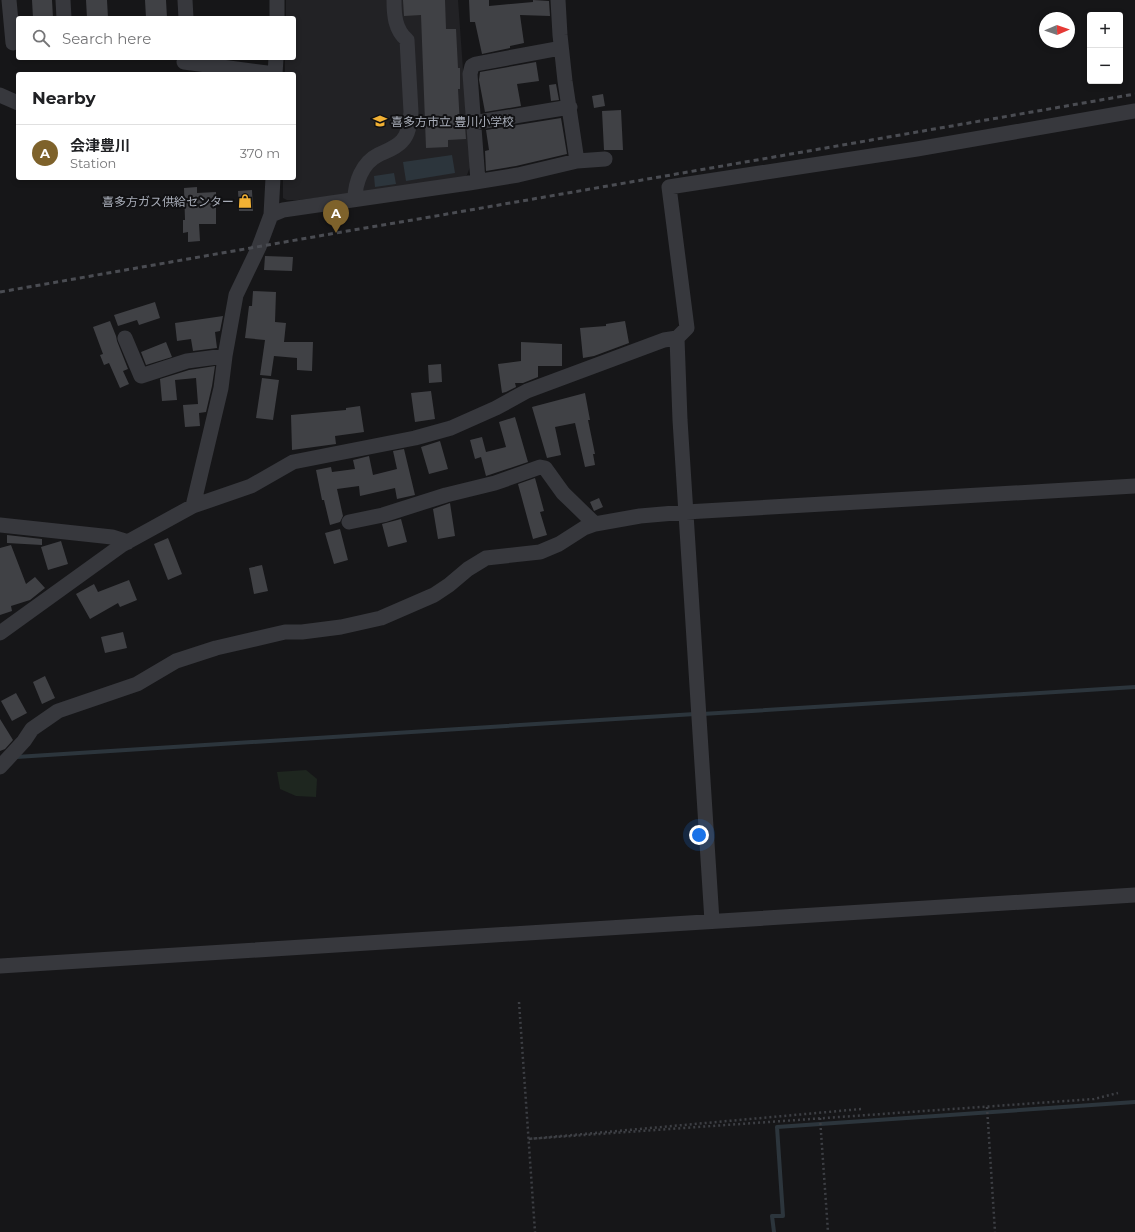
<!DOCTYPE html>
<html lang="en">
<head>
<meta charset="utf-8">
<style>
	body { margin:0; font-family:Montserrat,"Noto Sans JP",sans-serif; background:#f2f2f2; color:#202124 }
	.controls { position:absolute; right:12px; top:12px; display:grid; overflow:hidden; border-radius:4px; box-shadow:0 2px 6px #0003 }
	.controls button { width:36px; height:36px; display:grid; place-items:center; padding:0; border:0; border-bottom:1px solid #e0e0e0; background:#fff; color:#202124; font:20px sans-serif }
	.compass { position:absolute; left:1039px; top:12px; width:36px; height:36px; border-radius:50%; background:#fff; box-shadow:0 2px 6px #0003; rotate:88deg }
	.you { position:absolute; left:699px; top:835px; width:14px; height:14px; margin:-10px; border:3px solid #fff; border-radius:50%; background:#1a73e8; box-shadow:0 0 0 6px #1a73e833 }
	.badge { display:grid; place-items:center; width:26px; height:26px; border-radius:50%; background:#7e622b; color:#fff; font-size:13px; font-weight:700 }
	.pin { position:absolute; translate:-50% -33px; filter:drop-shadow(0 1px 2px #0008) }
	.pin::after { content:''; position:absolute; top:21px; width:14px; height:12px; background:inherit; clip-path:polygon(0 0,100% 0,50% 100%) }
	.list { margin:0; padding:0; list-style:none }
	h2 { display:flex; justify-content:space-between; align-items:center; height:52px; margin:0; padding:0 16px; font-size:17px }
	h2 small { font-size:13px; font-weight:400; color:#757577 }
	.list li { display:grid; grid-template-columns:26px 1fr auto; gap:12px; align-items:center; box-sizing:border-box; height:56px; padding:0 16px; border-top:1px solid #e0e0e0 }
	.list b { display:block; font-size:15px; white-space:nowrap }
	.list p { margin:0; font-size:13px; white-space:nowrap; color:#757577 }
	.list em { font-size:13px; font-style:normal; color:#757577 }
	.icon { flex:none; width:22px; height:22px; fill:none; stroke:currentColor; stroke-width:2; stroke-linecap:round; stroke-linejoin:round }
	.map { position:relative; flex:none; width:1135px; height:1232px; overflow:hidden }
	.search { position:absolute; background:#fff; box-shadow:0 2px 6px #0003; left:16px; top:16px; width:280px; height:44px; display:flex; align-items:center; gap:10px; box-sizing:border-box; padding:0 14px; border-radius:4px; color:#757577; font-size:15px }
	.panel { position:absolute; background:#fff; box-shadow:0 2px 6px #0003; left:16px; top:72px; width:280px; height:108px; border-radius:4px }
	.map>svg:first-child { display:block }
	.built { fill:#222225 }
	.green { fill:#1e261f }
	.water { fill:#2c353c }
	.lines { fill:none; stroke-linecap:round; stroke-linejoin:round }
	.stream { stroke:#2c353c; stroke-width:4 }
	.building { fill:#404145 }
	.path { stroke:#3d3f44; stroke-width:2.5; stroke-dasharray:2 3; stroke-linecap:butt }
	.minor { stroke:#37383d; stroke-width:15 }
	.rail { stroke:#4a4c52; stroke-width:3; stroke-dasharray:5 4; stroke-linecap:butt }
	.labels { text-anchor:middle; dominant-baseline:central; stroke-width:4; stroke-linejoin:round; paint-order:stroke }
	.poi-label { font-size:12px; fill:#a8adb8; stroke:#111113; text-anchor:start }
</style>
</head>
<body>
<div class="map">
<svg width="1135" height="1232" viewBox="0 0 1135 1232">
	<rect width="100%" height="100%" fill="#161618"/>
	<path class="built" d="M 286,0 L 458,0 L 470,167 L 467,175 L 460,180 L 374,191 L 298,200 L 287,200 L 283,198 L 283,178 L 294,178 L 294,74 L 285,74 L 285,58 L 294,58 L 294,18 L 286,18 Z"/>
	<path class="green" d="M 306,770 L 317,779 L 316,797 L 296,796 L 280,789 L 277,772 Z"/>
	<path class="water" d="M 452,155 L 455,173 L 406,181 L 403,162 Z
		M 394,173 L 396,184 L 375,187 L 374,176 Z"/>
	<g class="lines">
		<path class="stream" d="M 702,714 L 1135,687
			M 16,757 L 695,714
			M 774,1232 L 772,1216 L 783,1216 L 777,1127 L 1135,1102"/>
	</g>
	<path class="building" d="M 32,0 L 52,0 L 53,18 L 33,18 Z
		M 86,0 L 107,0 L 108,18 L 87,18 Z
		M 145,0 L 166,0 L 167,18 L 146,18 Z
		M 403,0 L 445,0 L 446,29 L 456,29 L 458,68 L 460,68 L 460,89 L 458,89 L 460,126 L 465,126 L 466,139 L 448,140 L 448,147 L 426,148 L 421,15 L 404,16 Z
		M 469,0 L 489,0 L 489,6 L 533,2 L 533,0 L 549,1 L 550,16 L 520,15 L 524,43 L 510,46 L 510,48 L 482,54 L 475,22 L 470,22 Z
		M 536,62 L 539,81 L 517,84 L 521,106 L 485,112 L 479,80 L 480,72 Z
		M 556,84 L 559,100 L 551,101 L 549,85 Z
		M 603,94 L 605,106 L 594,108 L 592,96 Z
		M 621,110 L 623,150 L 604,150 L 602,111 Z
		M 561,118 L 567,154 L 516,166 L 486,171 L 485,151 L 489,150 L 486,130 Z
		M 197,187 L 197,193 L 216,192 L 216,224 L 199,224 L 200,241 L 188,242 L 188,232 L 183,233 L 183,220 L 185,220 L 184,188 Z
		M 252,190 L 253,211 L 239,211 L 238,191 Z
		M 265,256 L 293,257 L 292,271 L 264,270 Z
		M 253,291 L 276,292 L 275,322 L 286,323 L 284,342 L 313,342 L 312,371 L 297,370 L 297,358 L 274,356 L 271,376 L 260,375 L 265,340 L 245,338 L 249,306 L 252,306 Z
		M 155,302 L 160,318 L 139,325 L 137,320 L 118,326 L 114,315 Z
		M 223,316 L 220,331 L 215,332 L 217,348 L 193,351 L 191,339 L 177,341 L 175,323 Z
		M 110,321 L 116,336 L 117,341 L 128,369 L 123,371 L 129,384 L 120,388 L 109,363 L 104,365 L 100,355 L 103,354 L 93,327 Z
		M 625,321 L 629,343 L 594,356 L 583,358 L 580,328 L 606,326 L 606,324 Z
		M 166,342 L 172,357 L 146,365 L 141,352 Z
		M 521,342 L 562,344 L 562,366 L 538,366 L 538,377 L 523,383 L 515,383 L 516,387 L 506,392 L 502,393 L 498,364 L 521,361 Z
		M 441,364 L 442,382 L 429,383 L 428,365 Z
		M 215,366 L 212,386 L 206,412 L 199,413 L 200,426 L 185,427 L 183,405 L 198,404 L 196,378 L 175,380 L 177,400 L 162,401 L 160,379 L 189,370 Z
		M 262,378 L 279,380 L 273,420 L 256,418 Z
		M 431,391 L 435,419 L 415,422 L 411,393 Z
		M 585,393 L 590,420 L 588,420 L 595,454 L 593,454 L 595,465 L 585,467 L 575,423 L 555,427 L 561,455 L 547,458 L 532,407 Z
		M 360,406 L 364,432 L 335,436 L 336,444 L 292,450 L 291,415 L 346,410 L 346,408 Z
		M 515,417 L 528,462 L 486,476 L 481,457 L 475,459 L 470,440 L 482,437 L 486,452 L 506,447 L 499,422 Z
		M 440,441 L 448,469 L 429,474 L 421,447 Z
		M 404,449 L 415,495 L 397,499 L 395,488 L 360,496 L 359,486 L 337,489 L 343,516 L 340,522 L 330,525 L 324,500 L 322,500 L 316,470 L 331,467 L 332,472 L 355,469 L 353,460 L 369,456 L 373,475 L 397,469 L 393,451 Z
		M 535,478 L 544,511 L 540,512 L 547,535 L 533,539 L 518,484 Z
		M 599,498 L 603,507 L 594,511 L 590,502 Z
		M 450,503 L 455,536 L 438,539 L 433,509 Z
		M 401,519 L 407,542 L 388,547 L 382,524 Z
		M 340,529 L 348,560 L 334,564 L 325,533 Z
		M 7,535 L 42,539 L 42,545 L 7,543 Z
		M 168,538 L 182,574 L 168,580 L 154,544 Z
		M 61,541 L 68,564 L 48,570 L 41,547 Z
		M 11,545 L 26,584 L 35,577 L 45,588 L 30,600 L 11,606 L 12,611 L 0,615 L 0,548 Z
		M 262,565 L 268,591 L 254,594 L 249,568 Z
		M 129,580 L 137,600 L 120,607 L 118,603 L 90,619 L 76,594 L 94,584 L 98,592 Z
		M 123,632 L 127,648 L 105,653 L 101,637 Z
		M 45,676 L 55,698 L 42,704 L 33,682 Z
		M 16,693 L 27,713 L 12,721 L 1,701 Z
		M 0,719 L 13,740 L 5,749 L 0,751 Z"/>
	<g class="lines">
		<path class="path" d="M 519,1002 L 535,1232
			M 987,1107 L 995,1232
			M 861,1109 L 528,1139 L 1094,1099 L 1118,1093
			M 820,1118 L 828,1232"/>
		<path class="minor" d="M 9,0 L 13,43
			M 63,0 L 64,18
			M 185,0 L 186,18
			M 558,0 L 560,35 L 565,81 L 577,161
			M 277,18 L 277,0
			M 184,62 L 275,74
			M 275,74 L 276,58
			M 0,95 L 18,103
			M 473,123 L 570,107
			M 478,181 L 470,74 L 472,66 L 476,64 L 561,48
			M 355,199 C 355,183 362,163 378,155 C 386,151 396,148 402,141 C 409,134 410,122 411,112 L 407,40 C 395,30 394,15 394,0
			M 271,215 L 283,210 L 469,183 L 518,175 L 577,161 L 605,159
			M 125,338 L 141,376 L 187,361 L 225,356
			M 677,338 L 680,420 L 712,921
			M 193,506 L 221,388 L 225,356 L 236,295 L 259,247 L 271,215 L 273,178
			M 349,522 L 383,515 L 446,495 L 495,483 L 540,467 L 545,468 L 563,493 L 595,524
			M 0,525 L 112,537 L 128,542
			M 0,633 L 122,545 L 193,506 L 251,486 L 293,462 L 415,438 L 451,428 L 496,408 L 527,391 L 664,340 L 677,338 L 687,328 L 669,187 L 917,149 L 1135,111
			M 0,767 L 24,741 L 32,729 L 58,711 L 137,684 L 176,661 L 216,648 L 285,632 L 302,632 L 341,627 L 381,618 L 434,595 L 449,585 L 468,569 L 486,558 L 540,552 L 559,544 L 584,528 L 595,524 L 640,516 L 686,512 L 1135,486
			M 0,966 L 1135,895"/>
		<path class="rail" d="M 0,292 L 336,233 L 430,217 L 1135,94"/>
	</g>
	<defs>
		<symbol id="school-bare" viewBox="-9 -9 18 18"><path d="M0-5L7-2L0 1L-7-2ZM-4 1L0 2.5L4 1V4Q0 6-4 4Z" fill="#f2b134" stroke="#111113" stroke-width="2.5" paint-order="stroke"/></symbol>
		<symbol id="shop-bare" viewBox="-9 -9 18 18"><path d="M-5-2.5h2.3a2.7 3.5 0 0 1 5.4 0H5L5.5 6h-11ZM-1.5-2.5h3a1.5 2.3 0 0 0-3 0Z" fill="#f2b134" stroke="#111113" stroke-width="2.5" paint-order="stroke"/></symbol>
	</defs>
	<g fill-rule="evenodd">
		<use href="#school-bare" x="370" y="111" width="20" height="20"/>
		<use href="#shop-bare" x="235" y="191" width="20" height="20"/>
	</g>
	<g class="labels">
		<g class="poi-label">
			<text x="391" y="121">喜多方市立 豊川小学校</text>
			<text x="234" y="201" text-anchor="end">喜多方ガス供給センター</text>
		</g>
	</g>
</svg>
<div class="controls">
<button>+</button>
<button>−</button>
</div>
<svg class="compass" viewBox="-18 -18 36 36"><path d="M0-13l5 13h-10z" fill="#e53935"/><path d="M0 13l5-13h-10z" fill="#757577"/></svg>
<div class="you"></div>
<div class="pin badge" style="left:336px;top:233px">A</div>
<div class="search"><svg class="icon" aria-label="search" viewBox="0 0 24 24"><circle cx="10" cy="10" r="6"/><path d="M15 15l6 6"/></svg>Search here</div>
<section class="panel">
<h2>Nearby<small></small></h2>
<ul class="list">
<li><span class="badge">A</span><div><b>会津豊川</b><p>Station</p></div><em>370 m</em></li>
</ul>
</section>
</div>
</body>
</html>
